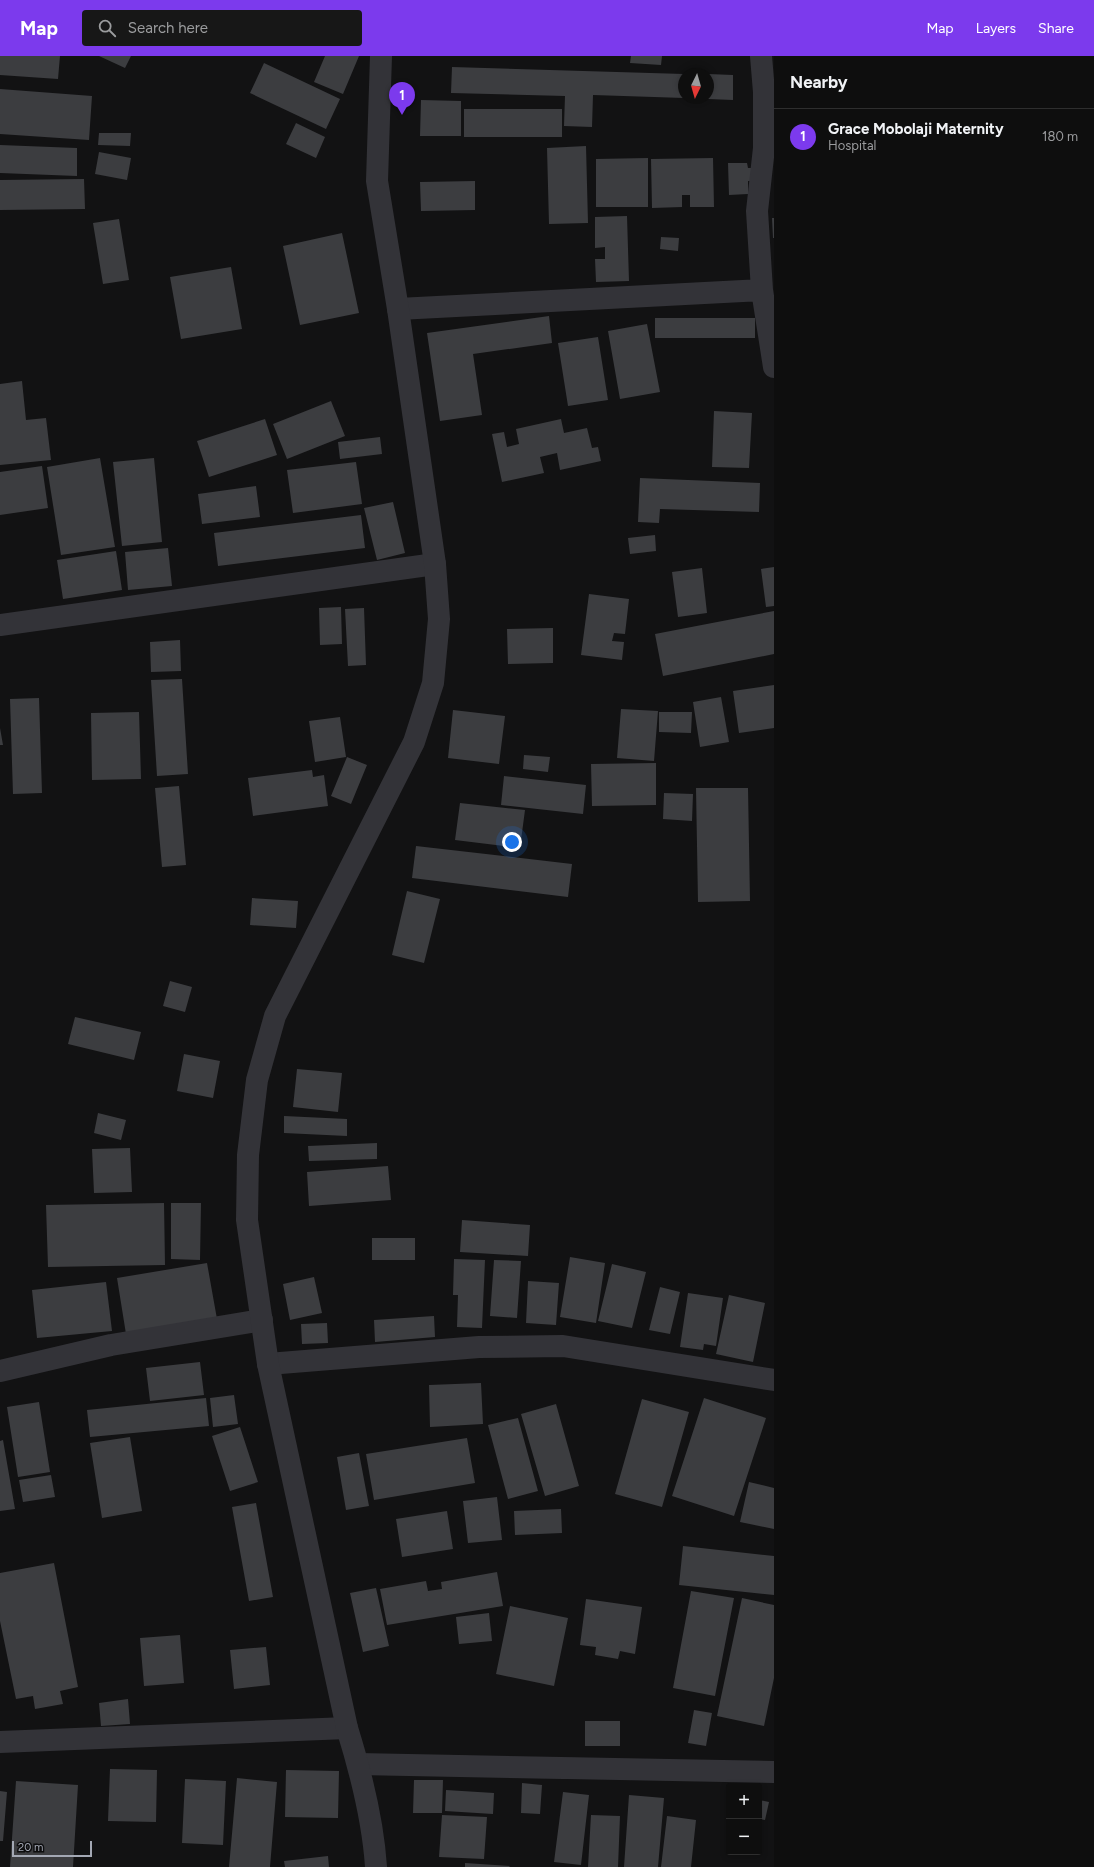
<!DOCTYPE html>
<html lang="en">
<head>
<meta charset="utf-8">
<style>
	body { margin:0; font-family:Figtree,sans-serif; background:#171717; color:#f1f3f6 }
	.controls { position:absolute; right:12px; bottom:12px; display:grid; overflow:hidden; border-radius:4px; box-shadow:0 2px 6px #0003 }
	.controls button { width:36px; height:36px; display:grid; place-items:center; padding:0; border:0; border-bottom:1px solid #2e2e2e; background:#0e0e0e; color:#f1f3f6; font:20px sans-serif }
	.compass { position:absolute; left:678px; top:12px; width:36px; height:36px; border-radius:50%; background:#0e0e0e; box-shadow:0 2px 6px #0003; rotate:185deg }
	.scale { position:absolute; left:12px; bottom:10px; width:80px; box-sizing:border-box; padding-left:4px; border:2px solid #a3a8b4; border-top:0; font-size:11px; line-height:14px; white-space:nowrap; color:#a3a8b4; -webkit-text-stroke:3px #0d0d0e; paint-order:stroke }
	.you { position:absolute; left:512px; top:786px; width:14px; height:14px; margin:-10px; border:3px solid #fff; border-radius:50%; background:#1a73e8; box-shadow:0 0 0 6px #1a73e833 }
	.badge { display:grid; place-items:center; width:26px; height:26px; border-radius:50%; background:#7c3aed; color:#fff; font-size:13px; font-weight:700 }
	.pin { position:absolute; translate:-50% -33px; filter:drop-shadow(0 1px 2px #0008) }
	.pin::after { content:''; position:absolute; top:21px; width:14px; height:12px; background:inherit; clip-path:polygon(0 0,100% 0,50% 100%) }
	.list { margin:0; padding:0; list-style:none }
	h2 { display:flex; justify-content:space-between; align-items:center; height:52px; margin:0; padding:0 16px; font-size:17px }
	h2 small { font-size:13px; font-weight:400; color:#9b9c9e }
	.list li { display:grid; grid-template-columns:26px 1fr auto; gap:12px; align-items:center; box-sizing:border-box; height:56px; padding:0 16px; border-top:1px solid #2e2e2e }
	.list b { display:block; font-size:15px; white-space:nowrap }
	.list p { margin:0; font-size:13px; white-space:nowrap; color:#9b9c9e }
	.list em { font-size:13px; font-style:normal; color:#9b9c9e }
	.icon { flex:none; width:22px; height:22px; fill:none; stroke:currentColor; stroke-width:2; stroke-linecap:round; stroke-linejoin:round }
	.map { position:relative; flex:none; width:774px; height:1811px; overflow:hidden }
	header { display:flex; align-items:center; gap:24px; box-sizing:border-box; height:56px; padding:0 20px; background:#7c3aed; color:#fff }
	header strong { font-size:19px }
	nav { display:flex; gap:22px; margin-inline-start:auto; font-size:14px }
	.search { width:280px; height:36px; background:#171717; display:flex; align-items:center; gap:10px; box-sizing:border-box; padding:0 14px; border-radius:4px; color:#9b9c9e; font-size:15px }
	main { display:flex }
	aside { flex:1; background:#0e0e0e }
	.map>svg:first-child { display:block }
	.building { fill:#3c3d40 }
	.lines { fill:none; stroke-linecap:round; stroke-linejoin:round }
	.minor { stroke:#333338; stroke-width:22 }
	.tertiary { stroke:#333338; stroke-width:22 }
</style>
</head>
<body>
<header>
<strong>Map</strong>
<div class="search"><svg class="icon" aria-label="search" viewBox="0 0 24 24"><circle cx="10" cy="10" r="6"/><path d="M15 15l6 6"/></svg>Search here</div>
<nav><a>Map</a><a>Layers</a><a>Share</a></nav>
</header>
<main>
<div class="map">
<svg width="774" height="1811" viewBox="0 0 774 1811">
	<rect width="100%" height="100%" fill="#121213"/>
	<path class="building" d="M 0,0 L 60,0 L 58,23 L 0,19 Z
		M 99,0 L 131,0 L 125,12 Z
		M 325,0 L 359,0 L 343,38 L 314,26 Z
		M 631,0 L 662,0 L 661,9 L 630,7 Z
		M 264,7 L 340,43 L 326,73 L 250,37 Z
		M 452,11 L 684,18 L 684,42 L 593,39 L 592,71 L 564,70 L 565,40 L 451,37 Z
		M 708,18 L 733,19 L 733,44 L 708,43 Z
		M 0,33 L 92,40 L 89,84 L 0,78 Z
		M 421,44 L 461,45 L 461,80 L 420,80 Z
		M 464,53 L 562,53 L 562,81 L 464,81 Z
		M 296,67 L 325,81 L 316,102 L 286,88 Z
		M 99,77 L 131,77 L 130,90 L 98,89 Z
		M 0,89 L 77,92 L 77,120 L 0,117 Z
		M 586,90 L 588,167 L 549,168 L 547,92 Z
		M 99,96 L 131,102 L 127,124 L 95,118 Z
		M 648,102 L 648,151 L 596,151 L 596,103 Z
		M 713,102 L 714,151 L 690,151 L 690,139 L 682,139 L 682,151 L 652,152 L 651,103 Z
		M 728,107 L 747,107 L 748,112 L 756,112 L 756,125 L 748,125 L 748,138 L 729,139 Z
		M 84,123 L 85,153 L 0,154 L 0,124 Z
		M 475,125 L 475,154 L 421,155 L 420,126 Z
		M 627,160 L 629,225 L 596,226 L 595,203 L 605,203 L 605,191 L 595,192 L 595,161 Z
		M 772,162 L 774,162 L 774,182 L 773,182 Z
		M 119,163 L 129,224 L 103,228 L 93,167 Z
		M 342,177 L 359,257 L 300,269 L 283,190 Z
		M 661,181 L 679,182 L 678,195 L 660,193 Z
		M 231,211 L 242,273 L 181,283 L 170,221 Z
		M 549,260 L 552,287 L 473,298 L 482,359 L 440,365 L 427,277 Z
		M 655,262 L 755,262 L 755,282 L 655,282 Z
		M 647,268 L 660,336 L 620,343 L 608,275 Z
		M 598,281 L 608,344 L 568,350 L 558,287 Z
		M 22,325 L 26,364 L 46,362 L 51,404 L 0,409 L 0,328 Z
		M 331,345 L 345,380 L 287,403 L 273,368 Z
		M 714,355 L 752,357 L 749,412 L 712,411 Z
		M 265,363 L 277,399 L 209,421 L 197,385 Z
		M 561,363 L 564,377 L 587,372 L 592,392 L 598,391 L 601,405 L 560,414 L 557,397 L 540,401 L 544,417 L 502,426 L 492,378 L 504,376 L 507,391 L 519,388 L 516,373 Z
		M 380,381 L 382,398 L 340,403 L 338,386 Z
		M 100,402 L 115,491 L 61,499 L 47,411 Z
		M 154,402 L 162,486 L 122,490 L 113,406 Z
		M 356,406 L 362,448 L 293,457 L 287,414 Z
		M 42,410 L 48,452 L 0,459 L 0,416 Z
		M 640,422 L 760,427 L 759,456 L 660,453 L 659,467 L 638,466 Z
		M 256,430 L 260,461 L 202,468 L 198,438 Z
		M 393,446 L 405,497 L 377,504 L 364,452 Z
		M 361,459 L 365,492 L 218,510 L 214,477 Z
		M 655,479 L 656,495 L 630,498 L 628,482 Z
		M 168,492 L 172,530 L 128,534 L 125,496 Z
		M 116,495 L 122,534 L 63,543 L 57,504 Z
		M 774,511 L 774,550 L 766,551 L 761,513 Z
		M 702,512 L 707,557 L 678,561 L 672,516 Z
		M 589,538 L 629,543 L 625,578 L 614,577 L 612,585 L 624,586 L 622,604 L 581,599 Z
		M 341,551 L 342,588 L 320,589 L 319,552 Z
		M 364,552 L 366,609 L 348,610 L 345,553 Z
		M 774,555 L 774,598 L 663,620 L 655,578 Z
		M 553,572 L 553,607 L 508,608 L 507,573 Z
		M 180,584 L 181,615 L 151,616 L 150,586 Z
		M 182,623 L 188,718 L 157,720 L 151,624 Z
		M 774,629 L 774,672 L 739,677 L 733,635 Z
		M 721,641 L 729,686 L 700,691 L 693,646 Z
		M 39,642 L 42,737 L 13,738 L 10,643 Z
		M 621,653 L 658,655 L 654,705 L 617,702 Z
		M 453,654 L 505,660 L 499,708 L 448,702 Z
		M 139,656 L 141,723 L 92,724 L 91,657 Z
		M 659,656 L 692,656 L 691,677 L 659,676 Z
		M 340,661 L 346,701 L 315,706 L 309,665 Z
		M 0,672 L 3,689 L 0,689 Z
		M 524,699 L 550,701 L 548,716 L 523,713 Z
		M 347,701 L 367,709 L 351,748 L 331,740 Z
		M 656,707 L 656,749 L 592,750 L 591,708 Z
		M 312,714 L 313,721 L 324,719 L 328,750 L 253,760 L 248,722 Z
		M 504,720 L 586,729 L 583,758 L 501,749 Z
		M 179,730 L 186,809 L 162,811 L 155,732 Z
		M 696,732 L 748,732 L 750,845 L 698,846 Z
		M 664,737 L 693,738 L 692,765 L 663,763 Z
		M 460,747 L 525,754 L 520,792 L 455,784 Z
		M 416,790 L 572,808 L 568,841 L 412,822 Z
		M 407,835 L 440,843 L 424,907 L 392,899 Z
		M 252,842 L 298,845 L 296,872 L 250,869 Z
		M 170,925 L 192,931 L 185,956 L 163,950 Z
		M 75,961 L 141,976 L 134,1004 L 68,988 Z
		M 184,998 L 220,1005 L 213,1042 L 177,1035 Z
		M 297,1013 L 342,1017 L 338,1056 L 293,1051 Z
		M 98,1057 L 126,1064 L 121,1084 L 94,1077 Z
		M 284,1060 L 347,1063 L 347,1080 L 284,1077 Z
		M 377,1087 L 377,1103 L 309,1105 L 308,1090 Z
		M 130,1092 L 132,1136 L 94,1137 L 92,1093 Z
		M 388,1110 L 391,1144 L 309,1150 L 307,1116 Z
		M 164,1147 L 165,1209 L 48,1211 L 46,1149 Z
		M 171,1147 L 201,1147 L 200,1204 L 171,1203 Z
		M 462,1164 L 530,1169 L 528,1200 L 460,1196 Z
		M 372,1182 L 415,1182 L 415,1204 L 372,1204 Z
		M 570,1201 L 605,1207 L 596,1267 L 560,1261 Z
		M 454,1203 L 485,1204 L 482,1272 L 457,1271 L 458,1239 L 453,1239 Z
		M 494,1204 L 521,1205 L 517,1262 L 490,1260 Z
		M 207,1207 L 217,1263 L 126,1278 L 117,1222 Z
		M 612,1208 L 646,1216 L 632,1272 L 598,1265 Z
		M 314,1221 L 322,1257 L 290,1264 L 283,1228 Z
		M 528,1225 L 559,1227 L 556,1269 L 526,1267 Z
		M 106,1226 L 112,1275 L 37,1282 L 32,1234 Z
		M 660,1231 L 680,1236 L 670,1278 L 649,1274 Z
		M 688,1237 L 723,1242 L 716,1290 L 704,1288 L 703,1294 L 680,1291 Z
		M 729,1239 L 765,1247 L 753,1306 L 716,1298 Z
		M 434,1260 L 435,1281 L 375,1286 L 374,1264 Z
		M 327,1267 L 328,1287 L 302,1288 L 301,1268 Z
		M 200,1306 L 204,1339 L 150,1345 L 146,1312 Z
		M 481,1327 L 483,1368 L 430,1371 L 429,1329 Z
		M 234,1339 L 238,1368 L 213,1371 L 210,1342 Z
		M 206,1342 L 209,1370 L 90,1381 L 87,1354 Z
		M 704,1342 L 766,1362 L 734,1460 L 672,1440 Z
		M 642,1343 L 689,1356 L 662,1451 L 615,1438 Z
		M 39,1346 L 50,1416 L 18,1421 L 7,1351 Z
		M 556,1348 L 579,1430 L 545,1440 L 521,1358 Z
		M 518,1362 L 538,1435 L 508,1443 L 488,1369 Z
		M 240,1371 L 258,1426 L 230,1435 L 212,1380 Z
		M 130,1381 L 142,1455 L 102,1462 L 90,1387 Z
		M 467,1382 L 475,1427 L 374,1444 L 366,1398 Z
		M 3,1384 L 15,1453 L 0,1455 L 0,1385 Z
		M 359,1397 L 369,1450 L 346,1454 L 337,1401 Z
		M 51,1419 L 55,1441 L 23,1446 L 19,1424 Z
		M 749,1426 L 774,1432 L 774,1473 L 740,1466 Z
		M 497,1441 L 502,1484 L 468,1487 L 463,1445 Z
		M 256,1447 L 273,1541 L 249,1545 L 232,1451 Z
		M 561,1453 L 562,1477 L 515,1479 L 514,1455 Z
		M 447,1455 L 453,1493 L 402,1501 L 396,1463 Z
		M 683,1490 L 774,1500 L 774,1539 L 679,1529 Z
		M 54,1507 L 78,1631 L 60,1635 L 63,1648 L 35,1653 L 33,1640 L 16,1643 L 0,1565 L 0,1517 Z
		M 497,1516 L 503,1550 L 387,1569 L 380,1533 L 426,1525 L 428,1535 L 442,1533 L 441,1526 Z
		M 376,1532 L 389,1590 L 363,1596 L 350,1537 Z
		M 691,1535 L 734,1542 L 715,1640 L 673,1632 Z
		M 742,1542 L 774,1549 L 774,1622 L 764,1670 L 717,1660 Z
		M 586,1543 L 642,1551 L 635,1598 L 620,1595 L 618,1603 L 595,1599 L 596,1591 L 580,1589 Z
		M 510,1550 L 568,1562 L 554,1630 L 496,1618 Z
		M 489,1557 L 492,1585 L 459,1588 L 456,1561 Z
		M 180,1579 L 184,1627 L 144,1630 L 140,1582 Z
		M 266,1591 L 270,1629 L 234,1633 L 230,1594 Z
		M 128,1643 L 130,1668 L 101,1670 L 99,1647 Z
		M 694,1654 L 712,1657 L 706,1690 L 688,1687 Z
		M 585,1665 L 620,1665 L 620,1690 L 585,1690 Z
		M 110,1713 L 157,1714 L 156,1766 L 108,1765 Z
		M 286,1714 L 339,1715 L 338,1762 L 285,1761 Z
		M 237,1722 L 277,1726 L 270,1811 L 229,1811 Z
		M 185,1723 L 226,1725 L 223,1789 L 182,1787 Z
		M 414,1724 L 443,1724 L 442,1757 L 413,1757 Z
		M 16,1725 L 78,1729 L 73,1811 L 10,1811 Z
		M 522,1727 L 542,1729 L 540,1758 L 521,1757 Z
		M 446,1734 L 494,1737 L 493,1758 L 445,1755 Z
		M 0,1735 L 7,1736 L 3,1785 L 0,1785 Z
		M 563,1736 L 589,1739 L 581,1809 L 554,1806 Z
		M 629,1739 L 664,1742 L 658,1811 L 624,1811 Z
		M 759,1744 L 769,1746 L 765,1764 L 759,1763 Z
		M 442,1759 L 487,1761 L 484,1803 L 439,1801 Z
		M 591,1759 L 620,1760 L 618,1811 L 588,1811 Z
		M 667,1760 L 696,1764 L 691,1811 L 661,1811 Z
		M 328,1800 L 329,1811 L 285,1811 L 284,1805 Z
		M 465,1807 L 510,1810 L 509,1811 L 465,1811 Z"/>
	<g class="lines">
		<path class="minor" d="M 761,0 L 764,36 L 764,92 L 757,155 L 762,234 L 774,311
			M 398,253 L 762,234
			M 0,569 L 435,508
			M 268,1308 L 479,1291 L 563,1290 L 774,1324
			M 0,1315 L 111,1289 L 262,1264
			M 0,1686 L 347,1672
			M 358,1708 L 774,1716"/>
		<path class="tertiary" d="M 376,1811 C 373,1764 361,1717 347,1672 L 268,1308 L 247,1164 L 248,1099 L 257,1024 L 275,960 L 414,686 L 433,627 L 439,563 L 435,508 L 398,253 L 377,125 L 381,0"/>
	</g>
</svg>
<div class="controls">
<button>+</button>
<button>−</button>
</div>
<svg class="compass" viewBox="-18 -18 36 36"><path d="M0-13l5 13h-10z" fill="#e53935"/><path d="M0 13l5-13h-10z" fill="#9b9c9e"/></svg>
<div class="scale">20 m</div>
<div class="you"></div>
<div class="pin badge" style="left:402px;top:59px">1</div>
</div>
<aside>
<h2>Nearby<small></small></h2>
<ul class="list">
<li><span class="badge">1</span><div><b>Grace Mobolaji Maternity</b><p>Hospital</p></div><em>180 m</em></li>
</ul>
</aside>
</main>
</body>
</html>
